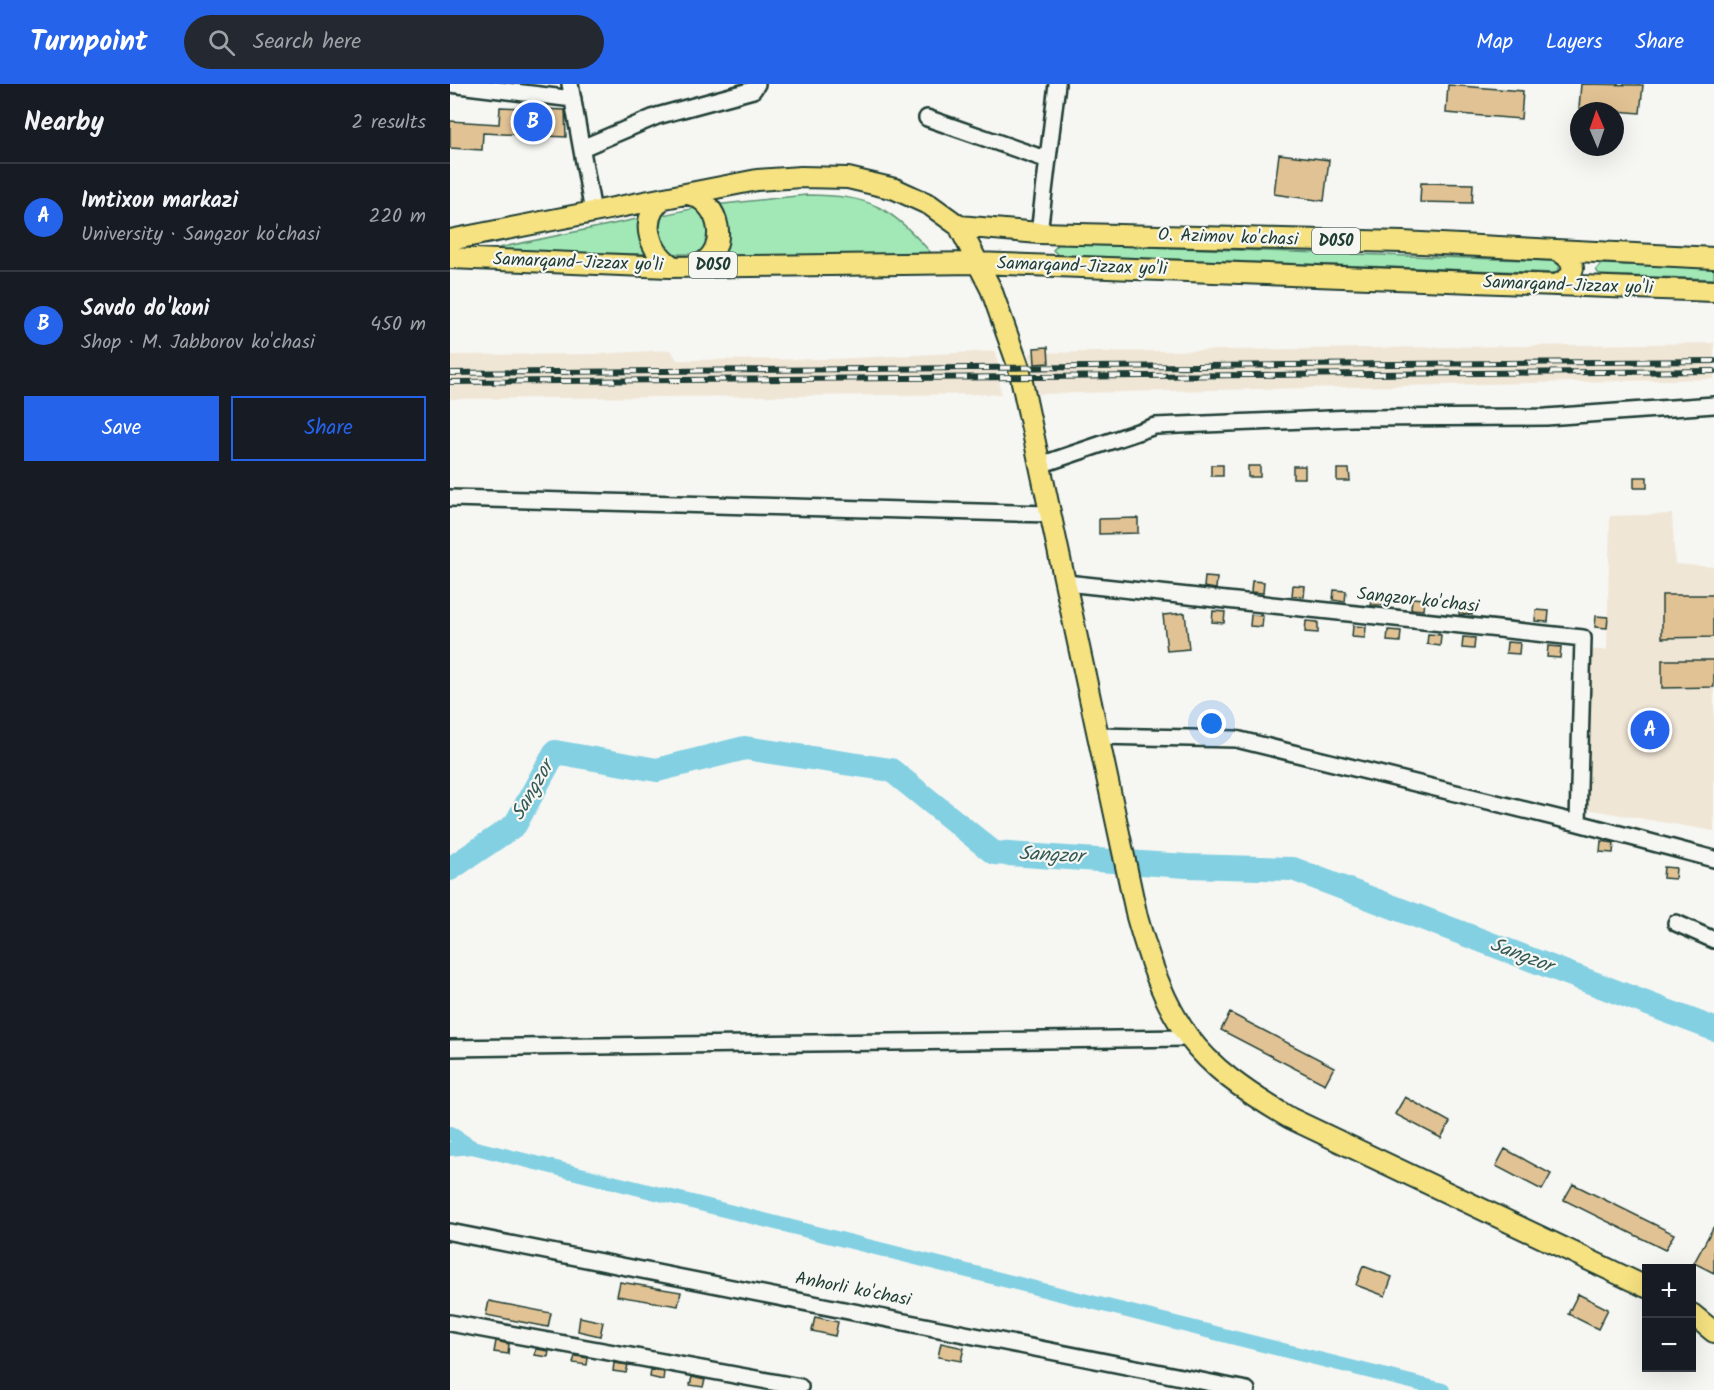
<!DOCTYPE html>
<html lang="en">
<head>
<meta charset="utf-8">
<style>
	body { margin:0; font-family:Kalam,sans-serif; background:#242831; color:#f1f3f6 }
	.controls { position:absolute; right:18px; bottom:18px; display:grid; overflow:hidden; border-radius:0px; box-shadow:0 6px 24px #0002 }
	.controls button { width:54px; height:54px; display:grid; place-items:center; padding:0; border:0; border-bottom:2px solid #363941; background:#171b24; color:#f1f3f6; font:30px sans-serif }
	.compass { position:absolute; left:1120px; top:18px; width:54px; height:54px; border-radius:50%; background:#171b24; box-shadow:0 6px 24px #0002; rotate:358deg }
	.you { position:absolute; left:762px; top:640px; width:21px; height:21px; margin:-15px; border:4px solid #fff; border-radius:50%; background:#1a73e8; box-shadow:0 0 0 9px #1a73e833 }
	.badge { display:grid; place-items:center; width:39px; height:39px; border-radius:50%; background:#2563eb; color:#fff; font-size:20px; font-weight:700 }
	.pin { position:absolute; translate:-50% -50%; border:3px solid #fff; box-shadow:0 2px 6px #0006 }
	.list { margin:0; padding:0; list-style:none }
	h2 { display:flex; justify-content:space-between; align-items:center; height:78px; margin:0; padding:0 24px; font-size:26px }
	h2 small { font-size:20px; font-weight:400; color:#9ea1a6 }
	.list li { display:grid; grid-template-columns:39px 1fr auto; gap:18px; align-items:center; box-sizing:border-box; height:108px; padding:0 24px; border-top:2px solid #363941 }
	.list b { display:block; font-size:22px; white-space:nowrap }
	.list p { margin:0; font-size:20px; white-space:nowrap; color:#9ea1a6 }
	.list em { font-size:20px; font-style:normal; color:#9ea1a6 }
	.actions { display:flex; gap:12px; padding:18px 24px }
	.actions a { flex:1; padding:14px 0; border:2px solid #2563eb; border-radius:0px; text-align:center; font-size:21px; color:#2563eb }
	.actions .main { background:#2563eb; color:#fff }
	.icon { flex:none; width:33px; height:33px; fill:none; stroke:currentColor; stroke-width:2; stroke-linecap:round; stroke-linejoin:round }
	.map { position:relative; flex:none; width:1264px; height:1306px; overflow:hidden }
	header { display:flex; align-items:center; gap:36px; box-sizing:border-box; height:84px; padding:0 30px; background:#2563eb; color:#fff }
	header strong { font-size:28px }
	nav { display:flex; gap:33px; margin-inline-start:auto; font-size:21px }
	.search { width:420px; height:54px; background:#242831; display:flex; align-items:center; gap:15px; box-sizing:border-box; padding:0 21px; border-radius:33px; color:#9ea1a6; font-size:22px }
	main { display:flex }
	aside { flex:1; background:#171b24 }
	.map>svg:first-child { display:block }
	.built { fill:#f0e6d6 }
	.green { fill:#a1e8b6; stroke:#609275; stroke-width:1.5 }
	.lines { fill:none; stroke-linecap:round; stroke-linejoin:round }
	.canal { stroke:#83d0e2; stroke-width:14 }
	.river { stroke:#83d0e2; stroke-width:24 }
	.building { fill:#e1c294; stroke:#1f3d34; stroke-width:1.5 }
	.minor-casing { stroke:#1f3d34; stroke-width:20 }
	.major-casing { stroke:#1f3d34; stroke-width:24 }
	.minor { stroke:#f6f6f2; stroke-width:15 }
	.major { stroke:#f6e281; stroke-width:20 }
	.rail-casing { stroke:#1f3d34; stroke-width:6 }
	.rail { stroke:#f6f6f2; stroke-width:4; stroke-dasharray:11; stroke-linecap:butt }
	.labels { text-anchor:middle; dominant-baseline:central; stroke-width:4.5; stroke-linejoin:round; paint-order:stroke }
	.shield { fill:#f6f6f2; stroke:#60746d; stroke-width:1.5 }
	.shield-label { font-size:16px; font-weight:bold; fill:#1f3d34 }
	.street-label { font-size:18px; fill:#1f3d34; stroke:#f6f6f2 }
	.water-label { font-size:20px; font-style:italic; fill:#335a57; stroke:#f6f6f2 }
</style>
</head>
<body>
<header>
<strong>Turnpoint</strong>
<div class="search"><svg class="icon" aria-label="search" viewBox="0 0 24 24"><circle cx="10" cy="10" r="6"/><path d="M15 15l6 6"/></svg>Search here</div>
<nav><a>Map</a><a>Layers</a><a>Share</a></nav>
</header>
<main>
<aside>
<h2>Nearby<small>2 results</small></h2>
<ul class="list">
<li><span class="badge">A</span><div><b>Imtixon markazi</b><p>University · Sangzor ko'chasi</p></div><em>220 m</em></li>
<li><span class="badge">B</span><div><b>Savdo do'koni</b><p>Shop · M. Jabborov ko'chasi</p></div><em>450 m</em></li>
</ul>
<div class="actions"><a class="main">Save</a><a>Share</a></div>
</aside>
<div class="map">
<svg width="1264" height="1306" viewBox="0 0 1264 1306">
	<rect width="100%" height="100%" fill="#f6f6f2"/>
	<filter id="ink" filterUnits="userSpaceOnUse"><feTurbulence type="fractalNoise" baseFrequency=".0167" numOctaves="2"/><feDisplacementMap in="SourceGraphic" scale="12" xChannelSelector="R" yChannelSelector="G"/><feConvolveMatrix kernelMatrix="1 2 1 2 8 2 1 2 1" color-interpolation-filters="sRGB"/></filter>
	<g filter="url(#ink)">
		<path class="built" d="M 1264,259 L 1264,295 L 586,310 L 579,269 Z
			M 221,266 L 227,276 L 383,275 L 546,267 L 551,310 L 0,315 L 0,271 L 146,270 Z
			M 1222,430 L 1225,480 L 1264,483 L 1264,747 L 1136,725 L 1137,566 L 1157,566 L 1160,432 Z"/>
		<path class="green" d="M 356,111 C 422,111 440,123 483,171 L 271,172 L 265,121 Z
			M 250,123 L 258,139 L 256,170 L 217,170 L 209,159 L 208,132 Z
			M 192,134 L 196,170 L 48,168 L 48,164 Z
			M 609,160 L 1106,177 L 1110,183 L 1105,189 L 608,171 L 603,166 Z
			M 1151,180 L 1264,184 L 1264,195 L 1150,191 L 1146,186 Z"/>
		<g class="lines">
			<path class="canal" d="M 0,1049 L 22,1063 L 993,1306
				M 0,1065 L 22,1063"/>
			<path class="river" d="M 0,785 L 65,741 L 105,668 L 207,686 L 295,664 L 441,686 L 544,769 L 736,782 L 843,785 L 1264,945"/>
		</g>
		<path class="building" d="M 1131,0 L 1193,1 L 1190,29 L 1129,24 Z
			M 998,1 L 1073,7 L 1071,35 L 996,29 Z
			M 50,23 L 115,26 L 116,53 L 33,49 L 32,66 L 0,64 L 0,37 L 49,40 Z
			M 829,70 L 879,76 L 874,117 L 824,110 Z
			M 971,99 L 1023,100 L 1022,119 L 970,118 Z
			M 598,263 L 599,279 L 585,280 L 584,264 Z
			M 761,381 L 773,381 L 773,392 L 761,392 Z
			M 798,382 L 810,382 L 810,393 L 798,393 Z
			M 843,382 L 855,382 L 855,394 L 843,394 Z
			M 887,385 L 899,385 L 900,397 L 887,397 Z
			M 1184,393 L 1197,393 L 1197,404 L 1184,404 Z
			M 688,434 L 688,449 L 649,450 L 649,435 Z
			M 755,493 L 767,494 L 766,505 L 754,503 Z
			M 802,497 L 814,498 L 813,509 L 801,508 Z
			M 843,501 L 855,502 L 854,513 L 842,512 Z
			M 884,506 L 896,507 L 895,518 L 883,516 Z
			M 922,509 L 934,511 L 933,521 L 921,521 Z
			M 1212,511 L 1263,511 L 1263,553 L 1212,554 Z
			M 962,514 L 974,515 L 973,526 L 961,525 Z
			M 1010,519 L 1023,520 L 1022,531 L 1009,530 Z
			M 1086,526 L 1099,527 L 1098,538 L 1085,537 Z
			M 763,527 L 775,528 L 774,539 L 762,538 Z
			M 735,529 L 739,565 L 717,567 L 713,531 Z
			M 801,531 L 813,532 L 812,543 L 800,542 Z
			M 1146,532 L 1158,533 L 1157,544 L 1145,543 Z
			M 856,537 L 868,538 L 868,549 L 855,548 Z
			M 903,542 L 916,543 L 915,554 L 902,553 Z
			M 938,546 L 951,547 L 950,558 L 937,557 Z
			M 978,550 L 991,551 L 990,562 L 977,560 Z
			M 1013,553 L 1025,554 L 1024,565 L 1012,564 Z
			M 1057,558 L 1070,559 L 1069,570 L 1056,569 Z
			M 1098,562 L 1111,563 L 1110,574 L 1097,573 Z
			M 1212,576 L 1264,576 L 1264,603 L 1212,604 Z
			M 1151,757 L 1164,759 L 1163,769 L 1150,768 Z
			M 1214,783 L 1226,784 L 1225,795 L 1213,794 Z
			M 780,929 L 884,983 L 875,1000 L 771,946 Z
			M 955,1013 L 1000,1038 L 991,1054 L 945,1030 Z
			M 1055,1065 L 1101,1090 L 1092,1106 L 1046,1082 Z
			M 1123,1100 L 1224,1150 L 1215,1166 L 1114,1116 Z
			M 1264,1142 L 1264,1189 L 1244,1179 Z
			M 913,1182 L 942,1193 L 935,1212 L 906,1201 Z
			M 170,1198 L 231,1208 L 228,1222 L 167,1212 Z
			M 1128,1210 L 1158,1225 L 1148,1245 L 1118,1230 Z
			M 39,1217 L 101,1229 L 98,1243 L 36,1231 Z
			M 130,1233 L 153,1238 L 150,1252 L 128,1247 Z
			M 365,1233 L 388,1238 L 385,1252 L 362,1247 Z
			M 46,1257 L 59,1260 L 58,1270 L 44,1268 Z
			M 491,1259 L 514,1264 L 511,1277 L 488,1273 Z
			M 86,1265 L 99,1267 L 98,1273 L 85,1271 Z
			M 125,1272 L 138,1274 L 137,1281 L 123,1279 Z
			M 164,1279 L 178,1281 L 176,1289 L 163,1287 Z
			M 201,1286 L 214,1288 L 213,1296 L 200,1293 Z
			M 242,1293 L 255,1296 L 253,1303 L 240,1301 Z"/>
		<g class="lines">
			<defs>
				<path id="minor" d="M 0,0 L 123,15
					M 120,0 L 143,128
					M 477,34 L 598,76
					M 132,64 L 207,32 L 303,6 L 307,0
					M 589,149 L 607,0
					M 590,381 L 705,342 L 903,334 L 1096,333 L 1264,321
					M 0,414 L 601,430
					M 616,499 L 1133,554 L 1128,739 L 1264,775
					M 648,652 L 786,655 L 1128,739
					M 1226,839 L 1264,856
					M 0,964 L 737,954
					M 0,1148 L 797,1306
					M 0,1239 L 350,1303"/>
				<path id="major" d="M 238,110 C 271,117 280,166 249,181
					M 214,114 C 188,133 198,166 222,182
					M 509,142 L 589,149 L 952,158 L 1264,174
					M 0,156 L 307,96 L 351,93 L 398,94 L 445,105 L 480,121 L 509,142 L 541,205 L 569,284 L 687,833 C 718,941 742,977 840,1034 L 1196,1203
					M 0,174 L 219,183 L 526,179 L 1264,207
					M 1107,201 L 1120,193 L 1123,184 L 1120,175 L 1109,167
					M 1242,1230 L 1264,1248"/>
			</defs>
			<use href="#minor" class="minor-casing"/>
			<use href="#major" class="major-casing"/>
			<use href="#minor" class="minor"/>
			<use href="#major" class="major"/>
			<defs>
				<path id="rail" d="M 0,289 L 1264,277
					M 0,298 L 1264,287"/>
			</defs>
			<use href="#rail" class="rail-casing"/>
			<use href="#rail" class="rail"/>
		</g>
	</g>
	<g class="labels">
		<g class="shield">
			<rect x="862" y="144" width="48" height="26" rx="4.5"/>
			<rect x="239" y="168" width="48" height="26" rx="4.5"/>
		</g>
		<g class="shield-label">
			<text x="886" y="157">D050</text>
			<text x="263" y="181">D050</text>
		</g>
		<g class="street-label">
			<text transform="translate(778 154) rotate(2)">O. Azimov ko'chasi</text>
			<text transform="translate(128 179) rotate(2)">Samarqand-Jizzax yo'li</text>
			<text transform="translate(632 183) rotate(2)">Samarqand-Jizzax yo'li</text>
			<text transform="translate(1118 202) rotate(2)">Samarqand-Jizzax yo'li</text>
			<text transform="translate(968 517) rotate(6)">Sangzor ko'chasi</text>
			<text transform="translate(403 1206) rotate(11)">Anhorli ko'chasi</text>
		</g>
		<g class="water-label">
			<text transform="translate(83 707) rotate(-60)">Sangzor</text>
			<text transform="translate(601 772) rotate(3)">Sangzor</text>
			<text transform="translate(1071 872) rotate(21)">Sangzor</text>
		</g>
	</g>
</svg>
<div class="controls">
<button>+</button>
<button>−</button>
</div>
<svg class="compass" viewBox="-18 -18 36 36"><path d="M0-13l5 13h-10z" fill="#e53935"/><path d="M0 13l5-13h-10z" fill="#9ea1a6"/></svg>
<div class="you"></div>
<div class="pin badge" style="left:1200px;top:646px">A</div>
<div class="pin badge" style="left:83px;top:38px">B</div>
</div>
</main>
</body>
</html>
